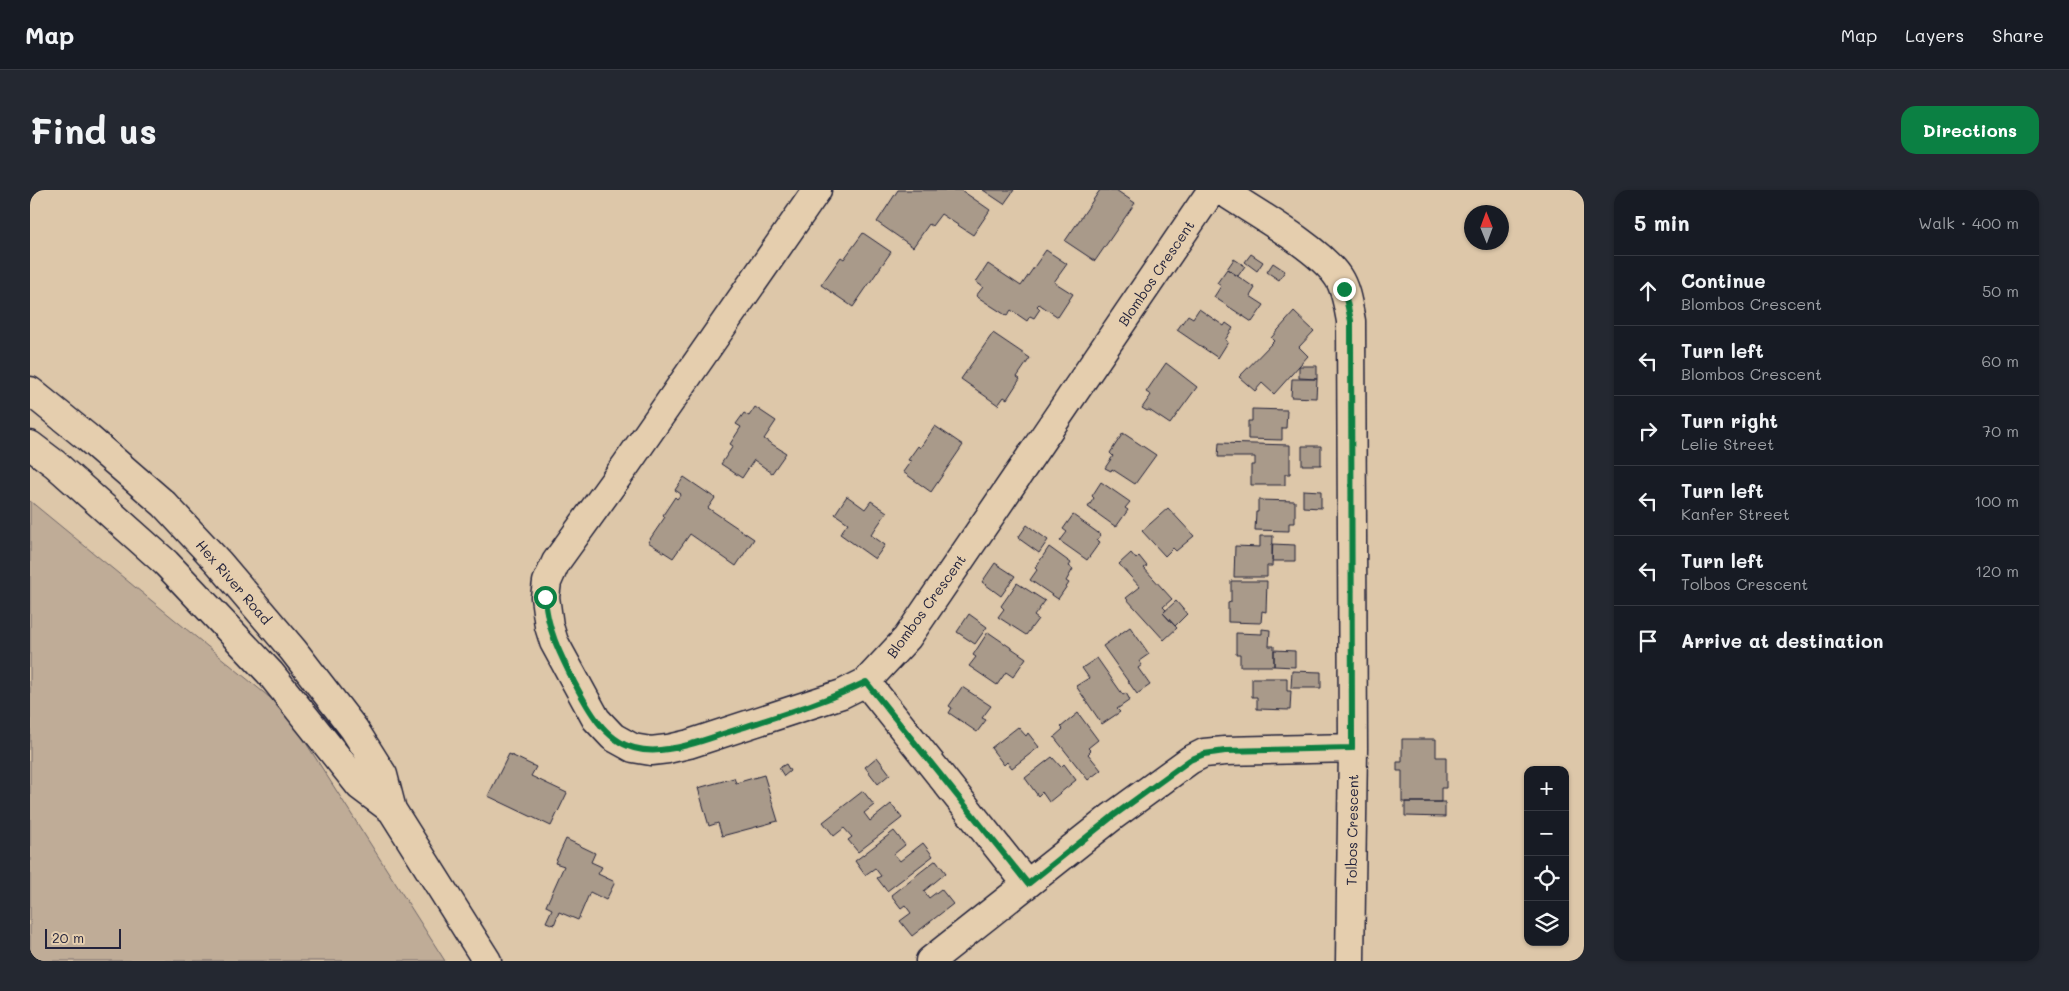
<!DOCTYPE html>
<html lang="en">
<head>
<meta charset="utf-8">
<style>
	body { margin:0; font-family:Mali,sans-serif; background:#242831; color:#f1f3f6 }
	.controls { position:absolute; right:15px; bottom:15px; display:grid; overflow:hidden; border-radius:10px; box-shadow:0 1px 4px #0004 }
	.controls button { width:45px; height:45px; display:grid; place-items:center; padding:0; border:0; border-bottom:1px solid #363941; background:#171b24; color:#f1f3f6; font:25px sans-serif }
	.compass { position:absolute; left:1434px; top:15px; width:45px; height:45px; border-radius:50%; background:#171b24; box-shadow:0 1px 4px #0004; rotate:359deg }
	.scale { position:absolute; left:15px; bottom:12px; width:76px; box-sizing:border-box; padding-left:5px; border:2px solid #22223b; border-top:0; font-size:14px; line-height:18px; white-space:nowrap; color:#22223b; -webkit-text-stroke:4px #e5ceae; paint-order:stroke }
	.stop { position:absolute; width:15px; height:15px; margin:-11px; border:4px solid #0b8043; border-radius:50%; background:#fff }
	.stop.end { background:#0b8043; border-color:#fff; box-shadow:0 1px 5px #0008 }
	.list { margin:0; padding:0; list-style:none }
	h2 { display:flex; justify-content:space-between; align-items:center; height:65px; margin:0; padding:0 20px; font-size:21px }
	h2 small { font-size:16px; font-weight:400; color:#9ea1a6 }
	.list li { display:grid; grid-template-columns:32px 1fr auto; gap:15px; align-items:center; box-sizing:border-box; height:70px; padding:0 20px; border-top:1px solid #363941 }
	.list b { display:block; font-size:19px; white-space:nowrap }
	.list p { margin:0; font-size:16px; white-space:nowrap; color:#9ea1a6 }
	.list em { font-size:16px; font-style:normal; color:#9ea1a6 }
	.icon { flex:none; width:28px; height:28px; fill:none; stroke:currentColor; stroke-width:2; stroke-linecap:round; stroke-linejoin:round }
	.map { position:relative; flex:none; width:1554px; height:771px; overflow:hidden; border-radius:15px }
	header { display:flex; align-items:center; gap:30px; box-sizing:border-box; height:70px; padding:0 25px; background:#171b24; border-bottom:1px solid #363941 }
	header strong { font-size:24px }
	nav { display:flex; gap:28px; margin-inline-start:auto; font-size:18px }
	.intro { display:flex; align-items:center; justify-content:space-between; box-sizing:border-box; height:120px; padding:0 30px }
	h1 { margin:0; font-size:35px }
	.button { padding:12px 22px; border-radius:15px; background:#0b8043; color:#fff; font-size:18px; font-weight:700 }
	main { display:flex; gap:30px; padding:0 30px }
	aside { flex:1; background:#171b24; border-radius:15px; box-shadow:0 1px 4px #0004 }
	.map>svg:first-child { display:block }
	.green { fill:#bfac97; stroke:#706769 }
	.building { fill:#a99a8a; stroke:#22223b }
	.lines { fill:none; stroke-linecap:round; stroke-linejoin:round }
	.minor-casing { stroke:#22223b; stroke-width:31 }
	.tertiary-casing { stroke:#22223b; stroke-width:31 }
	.minor { stroke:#e5ceae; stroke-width:28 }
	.tertiary { stroke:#e5ceae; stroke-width:28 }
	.route { stroke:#0b8043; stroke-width:6 }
	.labels { text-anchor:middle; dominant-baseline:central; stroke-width:4; stroke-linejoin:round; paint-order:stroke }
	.street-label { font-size:14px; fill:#22223b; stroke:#e5ceae }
</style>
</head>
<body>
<header>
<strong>Map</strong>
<nav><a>Map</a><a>Layers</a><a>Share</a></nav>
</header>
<div class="intro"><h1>Find us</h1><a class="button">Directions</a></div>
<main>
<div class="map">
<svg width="1554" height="771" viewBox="0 0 1554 771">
	<rect width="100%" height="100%" fill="#ddc7a9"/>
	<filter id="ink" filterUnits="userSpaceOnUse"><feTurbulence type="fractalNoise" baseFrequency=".02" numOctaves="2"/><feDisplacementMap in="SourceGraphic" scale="10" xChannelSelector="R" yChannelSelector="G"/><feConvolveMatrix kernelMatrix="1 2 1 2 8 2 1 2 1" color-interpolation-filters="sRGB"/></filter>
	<g filter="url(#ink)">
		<path class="green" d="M 0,311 L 255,520 L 415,771 L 0,771 Z"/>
		<path class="building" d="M 868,0 L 931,0 L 960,20 L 943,45 L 911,24 L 902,36 L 899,34 L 883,57 L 847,32 Z
			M 953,0 L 984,0 L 974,14 Z
			M 1070,0 L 1086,0 L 1105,13 L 1065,71 L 1035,51 Z
			M 833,43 L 861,62 L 823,117 L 791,95 L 811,67 L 814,69 Z
			M 1016,60 L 1037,74 L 1024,92 L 1043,104 L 1028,127 L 1009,114 L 1007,116 L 1010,119 L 1004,128 L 1000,126 L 997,131 L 981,120 L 977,126 L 946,106 L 953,97 L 946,92 L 958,74 L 991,96 Z
			M 1221,64 L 1233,72 L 1227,81 L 1215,72 Z
			M 1204,69 L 1215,76 L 1208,86 L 1197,79 Z
			M 1243,73 L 1255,81 L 1249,90 L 1237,82 Z
			M 1197,79 L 1225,98 L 1220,106 L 1234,115 L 1222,132 L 1184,107 L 1191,96 L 1187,93 Z
			M 1169,119 L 1194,136 L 1196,133 L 1203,138 L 1195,150 L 1198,152 L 1188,168 L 1147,140 L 1158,125 L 1163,128 Z
			M 1264,122 L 1284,141 L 1269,157 L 1278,166 L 1244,204 L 1232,193 L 1225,201 L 1209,187 L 1244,151 L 1241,148 Z
			M 963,143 L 1000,168 L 987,187 L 990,189 L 977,209 L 974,207 L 968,215 L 931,189 Z
			M 1136,173 L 1167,197 L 1140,234 L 1119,220 L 1117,221 L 1112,218 L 1121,205 L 1116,202 Z
			M 1269,176 L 1287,176 L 1287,189 L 1269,188 Z
			M 1262,189 L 1287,189 L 1286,208 L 1261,207 Z
			M 725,217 L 746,231 L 734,249 L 756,263 L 742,283 L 724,270 L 712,288 L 691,274 L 703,256 L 700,254 L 711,237 L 706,234 L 714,223 L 719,226 Z
			M 1222,219 L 1257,220 L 1256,238 L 1252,238 L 1252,250 L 1218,249 L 1218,231 L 1222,231 Z
			M 905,236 L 933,255 L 901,302 L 873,282 L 881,271 L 878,270 L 888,256 L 890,258 Z
			M 1093,243 L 1126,265 L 1105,294 L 1082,279 L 1081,281 L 1075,278 L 1083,266 L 1080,263 Z
			M 1189,253 L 1260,255 L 1260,284 L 1255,284 L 1255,295 L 1221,295 L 1221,275 L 1225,275 L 1225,267 L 1188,267 Z
			M 1272,256 L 1291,256 L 1291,275 L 1272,275 Z
			M 654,287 L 685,308 L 678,318 L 724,349 L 706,376 L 660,344 L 643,368 L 618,352 L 635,327 L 633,325 L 645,307 L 647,309 L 651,304 L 645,300 Z
			M 1071,292 L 1100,312 L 1095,318 L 1098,320 L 1086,337 L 1058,317 L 1064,308 L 1062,306 Z
			M 1273,300 L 1291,301 L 1291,318 L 1273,317 Z
			M 817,306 L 835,319 L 841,311 L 857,322 L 841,345 L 855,355 L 845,369 L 810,344 L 818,333 L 805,324 Z
			M 1228,310 L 1265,311 L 1265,333 L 1259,333 L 1259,341 L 1225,340 L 1226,322 L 1228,322 Z
			M 1138,318 L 1164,346 L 1146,361 L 1143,358 L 1135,366 L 1112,341 Z
			M 1043,325 L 1071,345 L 1067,350 L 1070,352 L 1057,370 L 1030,351 L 1037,342 L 1033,339 Z
			M 997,335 L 1018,350 L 1009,363 L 988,348 Z
			M 1230,346 L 1243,346 L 1242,376 L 1237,376 L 1237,387 L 1204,387 L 1205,356 L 1230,357 Z
			M 1242,354 L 1265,355 L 1265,371 L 1242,371 Z
			M 1019,357 L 1041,373 L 1039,376 L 1043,379 L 1036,391 L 1039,393 L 1028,409 L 1000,390 L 1007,380 L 1005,378 Z
			M 1101,363 L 1106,369 L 1109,366 L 1117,376 L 1114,378 L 1142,409 L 1133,417 L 1136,420 L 1133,423 L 1147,438 L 1134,450 L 1096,408 L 1110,397 L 1089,374 Z
			M 965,373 L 985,386 L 971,406 L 952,392 Z
			M 1201,391 L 1237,391 L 1236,422 L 1232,421 L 1231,433 L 1198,432 L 1198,413 L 1201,412 Z
			M 987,393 L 1015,411 L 1004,426 L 1008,429 L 996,445 L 968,427 L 974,419 L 971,416 Z
			M 1146,411 L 1157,424 L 1145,436 L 1133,423 Z
			M 939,424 L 957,437 L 945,454 L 927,442 Z
			M 1100,437 L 1119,464 L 1109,471 L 1112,475 L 1108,478 L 1120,495 L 1107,504 L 1073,456 Z
			M 1232,439 L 1240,440 L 1239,456 L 1244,456 L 1244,476 L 1210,476 L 1210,464 L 1206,464 L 1206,443 L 1232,444 Z
			M 958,442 L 996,468 L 983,487 L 976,482 L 967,495 L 939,476 L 946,467 L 943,465 Z
			M 1244,460 L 1265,461 L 1265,477 L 1244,476 Z
			M 1067,468 L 1093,505 L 1096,503 L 1100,510 L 1087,519 L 1090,522 L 1072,534 L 1046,496 L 1059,488 L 1052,478 Z
			M 1262,481 L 1291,482 L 1291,498 L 1261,498 Z
			M 1222,488 L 1257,488 L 1257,501 L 1261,501 L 1260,520 L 1227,519 L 1227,507 L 1222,507 Z
			M 932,497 L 961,516 L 952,528 L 956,530 L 947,542 L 919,523 L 922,518 L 919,516 Z
			M 1048,523 L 1068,550 L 1058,558 L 1061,561 L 1058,564 L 1071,580 L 1058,590 L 1024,547 L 1033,539 L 1031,537 Z
			M 988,537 L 996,546 L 998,543 L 1009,557 L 982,578 L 977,572 L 974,575 L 961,558 Z
			M 1372,549 L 1406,549 L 1406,567 L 1416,567 L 1416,598 L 1411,598 L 1411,612 L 1372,612 L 1372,581 L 1367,581 L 1367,572 L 1372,572 Z
			M 479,564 L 506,577 L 501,586 L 537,603 L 521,636 L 458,606 Z
			M 847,567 L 860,584 L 848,594 L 835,577 Z
			M 1022,567 L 1031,577 L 1034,574 L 1046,590 L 1019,612 L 1012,602 L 1008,606 L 995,588 Z
			M 756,574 L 760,581 L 754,586 L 749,578 Z
			M 734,585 L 748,631 L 692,646 L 688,633 L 679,636 L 668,598 L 704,588 L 706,593 Z
			M 833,601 L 844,615 L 834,623 L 840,631 L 861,614 L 872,628 L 828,662 L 818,650 L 822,647 L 814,638 L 804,646 L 793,632 Z
			M 1375,612 L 1415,612 L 1415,627 L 1375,626 Z
			M 864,641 L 875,655 L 864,664 L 870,671 L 893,653 L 903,666 L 857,701 L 847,688 L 851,686 L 845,678 L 835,685 L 825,671 Z
			M 536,649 L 565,663 L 561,672 L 572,677 L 568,684 L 585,692 L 576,710 L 560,702 L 548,730 L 529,722 L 524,735 L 516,732 L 522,719 L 516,716 L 534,676 L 525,673 Z
			M 906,670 L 916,683 L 894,701 L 899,708 L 911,699 L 923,714 L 882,746 L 870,731 L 881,723 L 875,715 L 871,718 L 861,705 Z"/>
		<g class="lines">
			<defs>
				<path id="minor" d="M 787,0 L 596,275 L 526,372 L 517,392 L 515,407 L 519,436 L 524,452 L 566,529 L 583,547 L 603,558 L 621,561 L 638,559 L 659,554 L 812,504 L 836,492 L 877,448 L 1182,0
					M 1191,0 C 1222,21 1288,57 1308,87 C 1316,99 1318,116 1321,131 L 1323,558 L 1320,771
					M 836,492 L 997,694
					M 900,771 L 1083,626 L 1160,570 L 1174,563 L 1195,561 L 1323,558"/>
				<path id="tertiary" d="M 0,201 L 58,248 L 134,314 L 189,373 L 263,460 L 324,539 L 353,585 L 362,620 L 457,771
					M 0,255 L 25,274 L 136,373 L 240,483 L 330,596 L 362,620"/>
			</defs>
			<use href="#minor" class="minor-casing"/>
			<use href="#tertiary" class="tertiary-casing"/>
			<use href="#minor" class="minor"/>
			<use href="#tertiary" class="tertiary"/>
		</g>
	</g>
	<g class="lines" filter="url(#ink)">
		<path class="route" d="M 515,407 C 517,439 530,464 544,492 C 557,517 574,550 604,558 C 615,561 627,561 638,559 C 662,556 685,546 708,539 C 751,525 795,512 836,492 L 998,694 L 1083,626 L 1160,570 L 1174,564 L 1195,561 L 1322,558 L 1321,131 L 1314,99"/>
	</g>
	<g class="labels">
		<g class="street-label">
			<text transform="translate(1126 83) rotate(-56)">Blombos Crescent</text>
			<text transform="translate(204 392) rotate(49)">Hex River Road</text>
			<text transform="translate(896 416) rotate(-54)">Blombos Crescent</text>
			<text transform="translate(1322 640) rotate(-89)">Tolbos Crescent</text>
		</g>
	</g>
</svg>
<div class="controls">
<button>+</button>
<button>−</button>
<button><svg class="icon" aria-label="locate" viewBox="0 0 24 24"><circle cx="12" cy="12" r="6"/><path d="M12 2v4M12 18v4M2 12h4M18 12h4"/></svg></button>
<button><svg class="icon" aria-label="layers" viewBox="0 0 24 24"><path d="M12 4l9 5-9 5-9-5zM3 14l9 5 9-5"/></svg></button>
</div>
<svg class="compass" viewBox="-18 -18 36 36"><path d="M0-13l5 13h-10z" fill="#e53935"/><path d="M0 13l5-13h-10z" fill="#9ea1a6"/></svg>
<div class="scale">20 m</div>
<div class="stop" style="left:515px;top:407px"></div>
<div class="stop end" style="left:1314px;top:99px"></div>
</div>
<aside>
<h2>5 min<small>Walk · 400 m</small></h2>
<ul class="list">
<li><svg class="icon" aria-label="ahead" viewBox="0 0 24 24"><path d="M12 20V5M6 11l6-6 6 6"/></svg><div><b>Continue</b><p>Blombos Crescent</p></div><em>50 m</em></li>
<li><svg class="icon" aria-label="left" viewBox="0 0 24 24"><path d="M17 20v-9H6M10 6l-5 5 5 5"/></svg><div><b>Turn left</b><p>Blombos Crescent</p></div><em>60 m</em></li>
<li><svg class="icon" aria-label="right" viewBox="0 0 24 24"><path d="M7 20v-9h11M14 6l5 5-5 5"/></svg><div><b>Turn right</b><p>Lelie Street</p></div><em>70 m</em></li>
<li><svg class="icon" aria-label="left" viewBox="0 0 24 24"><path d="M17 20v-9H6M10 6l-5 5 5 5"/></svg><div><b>Turn left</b><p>Kanfer Street</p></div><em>100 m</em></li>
<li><svg class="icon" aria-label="left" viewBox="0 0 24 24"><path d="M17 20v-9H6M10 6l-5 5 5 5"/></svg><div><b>Turn left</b><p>Tolbos Crescent</p></div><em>120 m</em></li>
<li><svg class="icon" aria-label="arrive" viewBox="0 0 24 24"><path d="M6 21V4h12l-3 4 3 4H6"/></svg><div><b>Arrive at destination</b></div></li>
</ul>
</aside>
</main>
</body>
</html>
